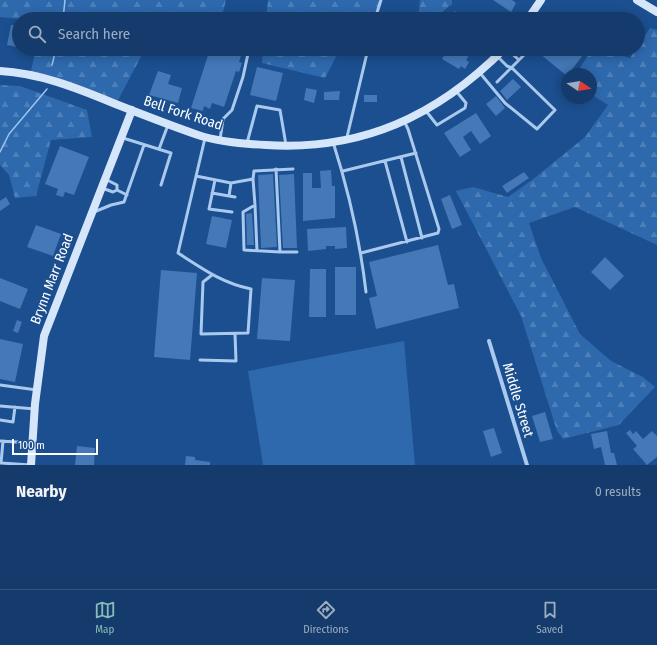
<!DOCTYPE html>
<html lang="en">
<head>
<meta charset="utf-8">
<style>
	body { margin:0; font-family:"Fira Sans Condensed",sans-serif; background:#214673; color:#f1f3f6 }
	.compass { position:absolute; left:561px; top:68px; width:36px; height:36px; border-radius:50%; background:#143b6b; box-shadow:0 2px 10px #0003; rotate:102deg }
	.scale { position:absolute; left:12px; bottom:10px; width:86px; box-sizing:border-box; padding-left:4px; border:2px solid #fff; border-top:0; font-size:11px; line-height:14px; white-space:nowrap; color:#fff; -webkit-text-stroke:3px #1b4f8f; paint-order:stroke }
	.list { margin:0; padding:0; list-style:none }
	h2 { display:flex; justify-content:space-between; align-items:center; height:52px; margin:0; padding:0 16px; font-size:17px }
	h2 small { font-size:13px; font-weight:400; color:#9dadc1 }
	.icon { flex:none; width:22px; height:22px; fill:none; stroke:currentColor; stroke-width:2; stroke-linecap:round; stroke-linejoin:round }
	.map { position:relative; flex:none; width:657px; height:465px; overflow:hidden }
	.search { position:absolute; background:#143b6b; box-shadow:0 2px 10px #0003; left:12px; right:12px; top:12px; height:44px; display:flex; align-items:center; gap:10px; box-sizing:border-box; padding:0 14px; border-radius:22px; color:#9dadc1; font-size:15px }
	.sheet { height:124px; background:#143b6b }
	nav { display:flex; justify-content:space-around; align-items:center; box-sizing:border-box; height:56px; border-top:1px solid #33557e; background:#143b6b; font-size:11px; color:#9dadc1 }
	nav a { display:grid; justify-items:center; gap:2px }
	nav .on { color:#8bbbb9 }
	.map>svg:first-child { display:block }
	.green { fill:#2e69ad }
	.forest { fill:url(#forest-firs) }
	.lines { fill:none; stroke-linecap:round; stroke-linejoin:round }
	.stream { stroke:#9cc4f0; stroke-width:1.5 }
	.building { fill:#4478b7 }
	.lane { stroke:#a9c9ee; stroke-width:3 }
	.street { stroke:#a9c9ee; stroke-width:4 }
	.secondary { stroke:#d6e6fa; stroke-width:8 }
	.labels { text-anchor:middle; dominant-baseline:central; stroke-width:3; stroke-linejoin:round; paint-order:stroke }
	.street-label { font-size:14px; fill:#fff; stroke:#1b4f8f }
</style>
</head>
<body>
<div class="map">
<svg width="657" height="465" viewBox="0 0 657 465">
	<defs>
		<pattern id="forest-firs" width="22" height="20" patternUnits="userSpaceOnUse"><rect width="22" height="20" fill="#2e69ad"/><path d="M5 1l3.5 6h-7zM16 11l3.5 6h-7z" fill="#4d80b9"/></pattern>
	</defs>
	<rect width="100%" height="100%" fill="#1b4f8f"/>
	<path class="green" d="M 404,341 L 415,465 L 263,465 L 248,371 Z"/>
	<path class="forest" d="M 0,0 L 226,0 L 223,12 L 211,19 L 19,19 L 0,17 Z
		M 268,0 L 381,0 L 375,19 L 266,19 Z
		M 420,0 L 452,0 L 452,4 L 434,19 L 418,19 Z
		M 650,28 L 657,30 L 657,245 L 575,207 L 529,223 L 541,258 L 580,334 L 611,361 L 643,377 L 655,387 L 619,425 L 563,439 L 557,431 L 521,316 L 456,191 L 473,187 L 508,197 L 532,180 L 585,137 L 608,105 L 591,94 L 591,74 L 576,74 L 592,49 L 600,49 L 630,58 Z
		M 36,49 L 145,49 L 116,104 L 30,75 Z
		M 263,49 L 344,49 L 339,51 L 325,78 L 262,63 Z
		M 0,85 L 20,86 L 87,110 L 92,137 L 51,140 L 36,196 L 15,198 L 9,175 L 0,165 Z"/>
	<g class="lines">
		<path class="stream" d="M 63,19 L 65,0
			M 52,65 L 56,49
			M 0,152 L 9,134 L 47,89"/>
	</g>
	<path class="building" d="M 493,0 L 512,0 L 516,3 L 511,12 Z
		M 455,11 L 465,19 L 449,19 Z
		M 11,25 L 19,26 L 17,47 L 7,45 Z
		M 210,49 L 243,49 L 239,62 L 242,63 L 239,72 L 236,71 L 224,107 L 212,103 L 210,109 L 204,106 L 203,111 L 191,108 Z
		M 448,49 L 470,49 L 472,51 L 466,60 L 469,62 L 465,69 L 461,66 L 459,69 L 442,59 Z
		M 534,49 L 576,49 L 583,55 L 567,76 Z
		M 257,67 L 283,73 L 276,101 L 250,95 Z
		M 158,71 L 171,75 L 168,84 L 182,88 L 178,103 L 149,95 Z
		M 513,79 L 521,87 L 507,100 L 500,91 Z
		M 306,88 L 317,90 L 314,103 L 304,100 Z
		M 340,91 L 339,100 L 324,100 L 324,92 Z
		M 364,95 L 377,95 L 377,102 L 364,102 Z
		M 496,96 L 505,108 L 496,116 L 486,104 Z
		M 476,113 L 491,136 L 480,144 L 471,131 L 463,137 L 471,150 L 460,157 L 444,133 Z
		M 60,146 L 89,157 L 74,195 L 65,192 L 63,197 L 56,195 L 58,189 L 45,184 Z
		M 331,170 L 332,186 L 335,186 L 335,218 L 303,221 L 303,173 L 312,173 L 312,188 L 321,188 L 320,171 Z
		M 524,172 L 529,178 L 507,193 L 502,186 Z
		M 273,174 L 277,247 L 261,248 L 258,175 Z
		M 294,174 L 297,248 L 283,248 L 279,175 Z
		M 450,195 L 462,225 L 452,229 L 441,199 Z
		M 6,197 L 10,204 L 0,211 L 0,201 Z
		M 252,213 L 254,245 L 247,245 L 246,214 Z
		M 212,216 L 232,220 L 226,248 L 206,244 Z
		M 36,225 L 61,234 L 53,256 L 27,247 Z
		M 346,227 L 347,248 L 335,249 L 335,246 L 326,246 L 326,249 L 308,251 L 307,229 Z
		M 438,245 L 448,285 L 454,284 L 459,308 L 376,329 L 369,298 L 377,296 L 369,262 Z
		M 605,257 L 624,276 L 610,290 L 591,272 Z
		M 335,267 L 356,267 L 356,315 L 335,315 Z
		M 310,269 L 326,269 L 326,317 L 309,317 Z
		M 161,270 L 197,273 L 190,360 L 154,357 Z
		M 0,278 L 28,289 L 20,309 L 0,301 Z
		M 262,278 L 295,280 L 290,341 L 257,339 Z
		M 17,320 L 22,322 L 18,333 L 13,331 Z
		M 0,339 L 23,344 L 15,382 L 0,379 Z
		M 545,412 L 553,439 L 540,442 L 532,416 Z
		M 494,428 L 502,453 L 491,457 L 483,431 Z
		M 630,430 L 633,434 L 636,431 L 643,439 L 652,431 L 657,436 L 657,457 L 647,465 L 633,449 L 637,446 L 626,433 Z
		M 607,431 L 611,453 L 614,453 L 617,465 L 605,465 L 601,447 L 594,449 L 591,434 Z
		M 77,446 L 95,448 L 94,465 L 75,465 Z
		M 186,456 L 195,457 L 195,460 L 210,462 L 210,465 L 185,465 Z"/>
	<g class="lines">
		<path class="lane" d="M 375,19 L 381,0
			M 507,49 L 519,60
			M 480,73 L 505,103 L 537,129 L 555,110 L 512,68 L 507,66 L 497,56
			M 497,82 L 530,49
			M 426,111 L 437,125 L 465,108 L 466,103 L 456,91
			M 347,137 L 368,49
			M 123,138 L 171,153 L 161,185
			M 205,138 L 178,253 C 203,269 222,283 251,289 L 248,333 L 201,334 L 203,282 L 212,275
			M 220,140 L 223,119 L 232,110 L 243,77 L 249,49
			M 333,142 C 349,192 360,241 366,292
			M 247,143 L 257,106 L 280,110 L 286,145
			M 159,149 L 168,125
			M 401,157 L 422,238
			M 385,161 L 407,242
			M 276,169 L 280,252 L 297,252
			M 343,171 L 416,153
			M 196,176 L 231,183 L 253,179 L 254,171 L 293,169
			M 253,179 L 255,205 L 243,212 L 244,250 L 280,252
			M 107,180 L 117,185 L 117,190 L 127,195
			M 215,180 L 209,209 L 232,212
			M 231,183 L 229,196 L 235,197
			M 102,188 L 113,192 L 117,190
			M 212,193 L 229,196
			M 255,205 L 257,251
			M 94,212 L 111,205 L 124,202 L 144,145
			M 361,253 L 438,233 L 439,229 L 408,129 L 404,121
			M 200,360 L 236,361 L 235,334
			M 0,385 L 37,390
			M 0,406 L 35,409
			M 0,420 L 13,422 L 15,407
			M 0,441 L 32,443
			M 3,441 L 1,463 L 31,465"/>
		<path class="street" d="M 489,341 L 527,465"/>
		<path class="secondary" d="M 637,0 L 657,12
			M 528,19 L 541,0
			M 0,71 C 39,73 77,88 113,103 C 141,114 169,125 198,135 C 219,142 244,144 266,145 C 362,151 437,116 504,49
			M 31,465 L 35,404 L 44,336 L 132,110"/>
	</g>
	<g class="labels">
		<g class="street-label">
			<text transform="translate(183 113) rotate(18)">Bell Fork Road</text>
			<text transform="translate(52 279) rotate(-69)">Brynn Marr Road</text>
			<text transform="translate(518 400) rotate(73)">Middle Street</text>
		</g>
	</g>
</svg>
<svg class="compass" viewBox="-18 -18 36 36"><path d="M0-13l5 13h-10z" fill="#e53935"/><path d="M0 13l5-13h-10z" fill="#9dadc1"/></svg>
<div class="scale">100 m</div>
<div class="search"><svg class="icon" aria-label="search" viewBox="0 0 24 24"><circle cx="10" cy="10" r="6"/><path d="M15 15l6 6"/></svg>Search here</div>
</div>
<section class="sheet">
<h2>Nearby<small>0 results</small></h2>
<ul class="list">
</ul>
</section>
<nav>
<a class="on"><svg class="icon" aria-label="map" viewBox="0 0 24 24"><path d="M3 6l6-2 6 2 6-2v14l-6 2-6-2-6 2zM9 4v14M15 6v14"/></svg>Map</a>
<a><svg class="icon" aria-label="directions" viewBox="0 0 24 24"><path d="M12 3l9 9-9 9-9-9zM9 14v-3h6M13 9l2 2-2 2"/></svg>Directions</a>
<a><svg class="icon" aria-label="saved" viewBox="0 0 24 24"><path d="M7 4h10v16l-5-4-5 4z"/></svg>Saved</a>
</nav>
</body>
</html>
